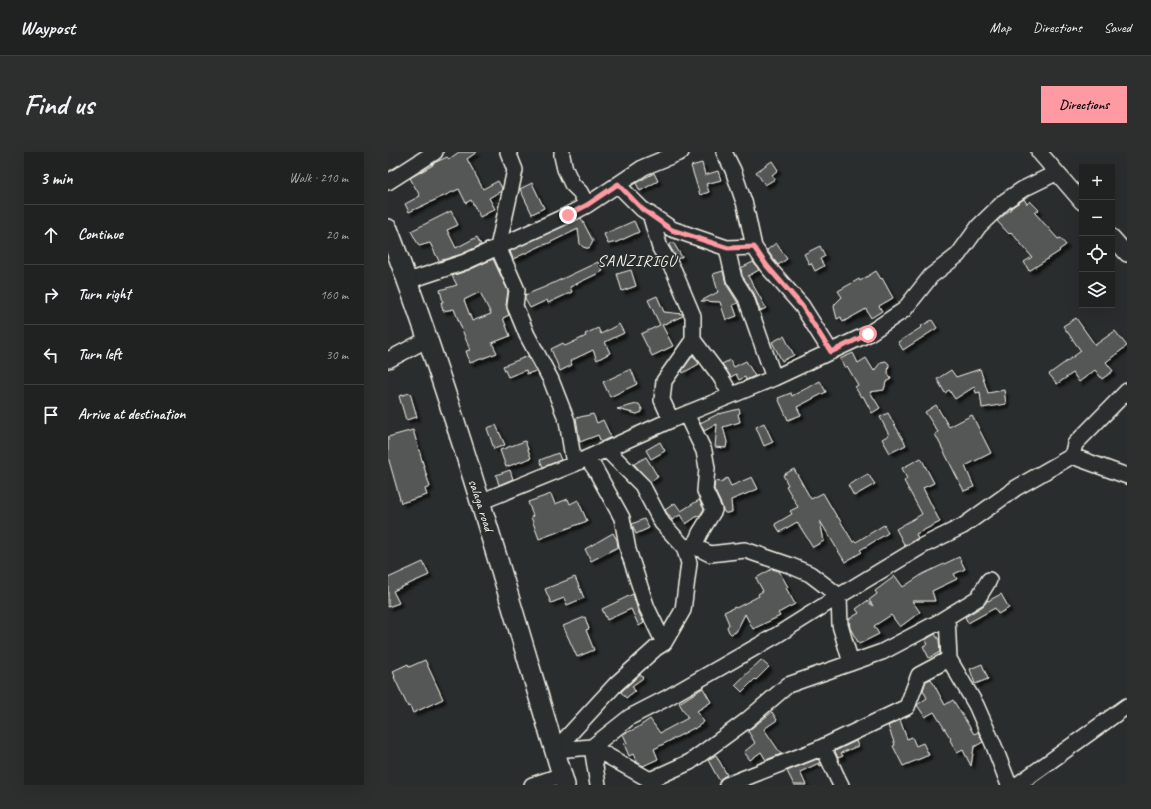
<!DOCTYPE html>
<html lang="en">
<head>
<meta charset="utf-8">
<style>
	body { margin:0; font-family:Caveat,sans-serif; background:#2d2f2f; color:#f1f3f6 }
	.controls { position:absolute; right:12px; top:12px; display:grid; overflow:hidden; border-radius:0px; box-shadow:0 4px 16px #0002 }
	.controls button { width:36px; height:36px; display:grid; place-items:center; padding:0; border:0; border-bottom:1px solid #3d3f40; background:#202222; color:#f1f3f6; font:20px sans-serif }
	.stop { position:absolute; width:12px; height:12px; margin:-9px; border:3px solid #ff9aa2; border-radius:50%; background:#fff }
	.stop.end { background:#ff9aa2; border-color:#fff; box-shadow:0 1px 4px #0008 }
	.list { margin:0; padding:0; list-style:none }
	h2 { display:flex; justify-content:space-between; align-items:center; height:52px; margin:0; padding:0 16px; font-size:17px }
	h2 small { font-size:13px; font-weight:400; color:#a2a4a5 }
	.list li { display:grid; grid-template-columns:26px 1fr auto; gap:12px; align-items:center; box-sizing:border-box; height:60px; padding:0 16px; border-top:1px solid #3d3f40 }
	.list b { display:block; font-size:15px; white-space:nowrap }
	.list em { font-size:13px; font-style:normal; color:#a2a4a5 }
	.icon { flex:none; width:22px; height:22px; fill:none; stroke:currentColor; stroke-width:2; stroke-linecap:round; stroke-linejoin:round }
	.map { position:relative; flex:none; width:739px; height:633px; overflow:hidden; border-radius:0px }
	header { display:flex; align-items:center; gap:24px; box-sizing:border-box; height:56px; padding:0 20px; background:#202222; border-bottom:1px solid #3d3f40 }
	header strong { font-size:19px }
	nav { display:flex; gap:22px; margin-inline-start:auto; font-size:14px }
	.intro { display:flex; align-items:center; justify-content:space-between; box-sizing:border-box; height:96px; padding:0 24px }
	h1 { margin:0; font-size:28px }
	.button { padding:10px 18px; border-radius:0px; background:#ff9aa2; color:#111; font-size:14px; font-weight:700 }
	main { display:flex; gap:24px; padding:0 24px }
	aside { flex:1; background:#202222; border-radius:0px; box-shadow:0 4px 16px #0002 }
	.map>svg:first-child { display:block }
	.building { fill:#555756; stroke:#f4f1e8; fill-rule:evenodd; filter:url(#shadow) }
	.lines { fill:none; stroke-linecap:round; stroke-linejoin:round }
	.minor-casing { stroke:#f4f1e8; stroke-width:18 }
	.major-casing { stroke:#f4f1e8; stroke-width:22 }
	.minor { stroke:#2a2d2e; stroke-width:15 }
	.major { stroke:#2a2d2e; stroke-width:19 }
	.route { stroke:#ff9aa2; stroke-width:5 }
	.labels { text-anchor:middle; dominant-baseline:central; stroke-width:3; stroke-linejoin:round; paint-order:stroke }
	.street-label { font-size:14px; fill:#f4f1e8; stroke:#2a2d2e }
	.quarter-label { font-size:16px; letter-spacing:1px; fill:#f4f1e8; stroke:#2a2d2e }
</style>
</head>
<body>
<header>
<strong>Waypost</strong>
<nav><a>Map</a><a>Directions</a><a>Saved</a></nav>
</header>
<div class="intro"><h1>Find us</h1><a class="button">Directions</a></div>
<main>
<aside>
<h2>3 min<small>Walk · 210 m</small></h2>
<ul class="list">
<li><svg class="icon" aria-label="ahead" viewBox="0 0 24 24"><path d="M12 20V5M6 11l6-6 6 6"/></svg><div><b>Continue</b></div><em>20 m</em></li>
<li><svg class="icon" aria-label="right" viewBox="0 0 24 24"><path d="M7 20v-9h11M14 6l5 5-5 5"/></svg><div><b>Turn right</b></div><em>160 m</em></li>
<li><svg class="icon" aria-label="left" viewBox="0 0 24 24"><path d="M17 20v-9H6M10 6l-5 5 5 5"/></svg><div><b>Turn left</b></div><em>30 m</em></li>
<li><svg class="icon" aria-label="arrive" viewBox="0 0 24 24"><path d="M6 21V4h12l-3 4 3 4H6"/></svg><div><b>Arrive at destination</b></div></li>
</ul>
</aside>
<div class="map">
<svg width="739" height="633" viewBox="0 0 739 633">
	<defs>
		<filter id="shadow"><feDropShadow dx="3.5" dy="3.5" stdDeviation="1" flood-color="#0009"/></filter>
	</defs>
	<rect width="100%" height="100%" fill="#2a2d2e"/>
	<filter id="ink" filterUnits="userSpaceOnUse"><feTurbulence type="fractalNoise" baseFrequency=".025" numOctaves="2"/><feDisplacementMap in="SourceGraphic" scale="8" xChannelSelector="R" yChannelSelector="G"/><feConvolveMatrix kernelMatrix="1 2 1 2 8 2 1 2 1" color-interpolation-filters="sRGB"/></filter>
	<g filter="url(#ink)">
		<path class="building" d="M 71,0 L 89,0 L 79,7 L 95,37 L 110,29 L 114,36 L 113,39 L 101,46 L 107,57 L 92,65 L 83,48 L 78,51 L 71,37 L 21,60 L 17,52 L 32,44 L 22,26 L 45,13 L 44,12 L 46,11 L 59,5 L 61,7 Z
			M 384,9 L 390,18 L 384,23 L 387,27 L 377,33 L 368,20 Z
			M 314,11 L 317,23 L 330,19 L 333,28 L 318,32 L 321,40 L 312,43 L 303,14 Z
			M 266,21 L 270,29 L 252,39 L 248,31 Z
			M 144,31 L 156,56 L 144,62 L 132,37 Z
			M 636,47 L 639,52 L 642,49 L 651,58 L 647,61 L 670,87 L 672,86 L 678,93 L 671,98 L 672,99 L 641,119 L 636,110 L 644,105 L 623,80 L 621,82 L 609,69 L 623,57 L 623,56 Z
			M 63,59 L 70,73 L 59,78 L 68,96 L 89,85 L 93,93 L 74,102 L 51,109 L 42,91 L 31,94 L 23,79 Z
			M 193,66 L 205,89 L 203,93 L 201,96 L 198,96 L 195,95 L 192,92 L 190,77 L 157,93 L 157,92 L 125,107 L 122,99 Z
			M 246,69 L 251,80 L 229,90 L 220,92 L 216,82 Z
			M 285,90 L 294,105 L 289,107 L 281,93 Z
			M 388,91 L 399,107 L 390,113 L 379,98 Z
			M 432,94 L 437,104 L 432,107 L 436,114 L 427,119 L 423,111 L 421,112 L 416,102 Z
			M 105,107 L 120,139 L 118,153 L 121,163 L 115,166 L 122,184 L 104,191 L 109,201 L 82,211 L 78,199 L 82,198 L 66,157 L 55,159 L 53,150 L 55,150 L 52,138 L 69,133 L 64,124 L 81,118 ZM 92,140 L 103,162 L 84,169 L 76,148 Z
			M 210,110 L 215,119 L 182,135 L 184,140 L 160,151 L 159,148 L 142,156 L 137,147 L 137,143 L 157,135 Z
			M 365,110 L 371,118 L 360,124 L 378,156 L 372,159 L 366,141 L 354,124 L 353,116 Z
			M 243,118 L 248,134 L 234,139 L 229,122 Z
			M 335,119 L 338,132 L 350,151 L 345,153 L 349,164 L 338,168 L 332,150 L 313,149 L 330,140 L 325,122 Z
			M 488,119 L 493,127 L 494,126 L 505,146 L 491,154 L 494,159 L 483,166 L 478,157 L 455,170 L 453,165 L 449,167 L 446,155 L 447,152 L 454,145 L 450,139 L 471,127 L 472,129 Z
			M 269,144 L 276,160 L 295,162 L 295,164 L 274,173 L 285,194 L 264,204 L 253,182 L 272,173 L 260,148 Z
			M 688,166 L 707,193 L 727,179 L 739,194 L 718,210 L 725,219 L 714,227 L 707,218 L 691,230 L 685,221 L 669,232 L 661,222 L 693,199 L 675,174 Z
			M 544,168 L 549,176 L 515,198 L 510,190 L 534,175 L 533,174 Z
			M 231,172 L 236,181 L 217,190 L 222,201 L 209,208 L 205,198 L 182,209 L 184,213 L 172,219 L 163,197 L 175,191 L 177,194 L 198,184 L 197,182 L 210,176 L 213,182 Z
			M 396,184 L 406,203 L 394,209 L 384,190 Z
			M 465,201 L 470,211 L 478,206 L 486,219 L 493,210 L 498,209 L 501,212 L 500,221 L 503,227 L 498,230 L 496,238 L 482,240 L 492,256 L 484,261 L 475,244 L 473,245 L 467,235 L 470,233 L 459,214 L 457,216 L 452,207 Z
			M 305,203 L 311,212 L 295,221 L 294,219 Z
			M 140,204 L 148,219 L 139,222 L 138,218 L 120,225 L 115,214 Z
			M 342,208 L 346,215 L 358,209 L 367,224 L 358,228 L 357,225 L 351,228 L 348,222 L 343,225 L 334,212 Z
			M 243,217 L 249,232 L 222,245 L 215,230 Z
			M 592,217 L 600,241 L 616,238 L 618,252 L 594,256 L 592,240 L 588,241 L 586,235 L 567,247 L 561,238 L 557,241 L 549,227 L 563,218 L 568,225 Z
			M 432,229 L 438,240 L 409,255 L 413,263 L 400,268 L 390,246 L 403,241 L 404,244 Z
			M 22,241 L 29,265 L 18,268 L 11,244 Z
			M 249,252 L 251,252 L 254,257 L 254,260 L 249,262 L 229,257 Z
			M 548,253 L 561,275 L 584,263 L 603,301 L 577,314 L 586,335 L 576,339 L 547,282 L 550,280 L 537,260 Z
			M 351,257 L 352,261 L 350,262 L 352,270 L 335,275 L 339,290 L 338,296 L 327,295 L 329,272 L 316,279 L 312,271 L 330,262 L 330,261 L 331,262 Z
			M 500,261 L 518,293 L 502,301 L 494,287 L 501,283 L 492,265 Z
			M 205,262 L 209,271 L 215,268 L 223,285 L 213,290 L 210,283 L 192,290 L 188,266 Z
			M 376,271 L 385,290 L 376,294 L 368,275 Z
			M 108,273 L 117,293 L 106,297 L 99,276 Z
			M 25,278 L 42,335 L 37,337 L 39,343 L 13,351 L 0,305 L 0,285 Z
			M 137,289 L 143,306 L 118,315 L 112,298 Z
			M 272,290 L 277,299 L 263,307 L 258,298 Z
			M 170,301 L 173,308 L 155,315 L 152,308 Z
			M 258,305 L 270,325 L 262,330 L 246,312 Z
			M 533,306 L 546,331 L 535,336 L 552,370 L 528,382 L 530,386 L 517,394 L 508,377 L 534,362 L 516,329 L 519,327 L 514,316 Z
			M 406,317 L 423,347 L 435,341 L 449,365 L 450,365 L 465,390 L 467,389 L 468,390 L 496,373 L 500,381 L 472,398 L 474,400 L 457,410 L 432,369 L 436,389 L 425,395 L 409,370 L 392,380 L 387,372 L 404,362 L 402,359 L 410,355 L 398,334 L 400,333 L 395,323 Z
			M 122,318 L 125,327 L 111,333 L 108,323 Z
			M 480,322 L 487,332 L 466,344 L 460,333 Z
			M 364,325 L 370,337 L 343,348 L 344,360 L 340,361 L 337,361 L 335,358 L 334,354 L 326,337 L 327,329 L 333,330 L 339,326 L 343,334 Z
			M 163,342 L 167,352 L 180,347 L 182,352 L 190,348 L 199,369 L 151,387 L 143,365 L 145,364 L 140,350 Z
			M 311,348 L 316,357 L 311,365 L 311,363 L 298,372 L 292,363 L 284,368 L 277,358 L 287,351 L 293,359 Z
			M 256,367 L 261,376 L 248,382 L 244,372 Z
			M 225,381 L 229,388 L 230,395 L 203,409 L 197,397 Z
			M 571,405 L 577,417 L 566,422 L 569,427 L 544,439 L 547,449 L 524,449 L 532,460 L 512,475 L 503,463 L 486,474 L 491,482 L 471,492 L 462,476 L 461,467 L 471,461 L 468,457 L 479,449 L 485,454 L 481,448 L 489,442 L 487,439 L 507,424 L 515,435 L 535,422 Z
			M 35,410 L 41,423 L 5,439 L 11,451 L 0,455 L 0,426 Z
			M 384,417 L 391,419 L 400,435 L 398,436 L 407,452 L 390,461 L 392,464 L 365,477 L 357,462 L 348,480 L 343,482 L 341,480 L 339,475 L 341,472 L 336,460 L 347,455 L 348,456 L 371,444 L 370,442 L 375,439 L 368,426 Z
			M 187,425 L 196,446 L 179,453 L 176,446 L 163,451 L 157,437 Z
			M 245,442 L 250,459 L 256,471 L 251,474 L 243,457 L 219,468 L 214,457 Z
			M 613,442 L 621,456 L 610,462 L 607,456 L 580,471 L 577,465 L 595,454 L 600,448 L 600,449 Z
			M 197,465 L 201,477 L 198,478 L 206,498 L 189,505 L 175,474 Z
			M 547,482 L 551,488 L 552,500 L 541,506 L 535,494 L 540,492 L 537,488 Z
			M 37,508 L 55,547 L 25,561 L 22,554 L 20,555 L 6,525 L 7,525 L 5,519 L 20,512 L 21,515 Z
			M 373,508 L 381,515 L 368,528 L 367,527 L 354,540 L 347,533 Z
			M 594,512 L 600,527 L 587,532 L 582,517 Z
			M 252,522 L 255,526 L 244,534 L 247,539 L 238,546 L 233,540 Z
			M 543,527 L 557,553 L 565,548 L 586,582 L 590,580 L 595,590 L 586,595 L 583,614 L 575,598 L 569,601 L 562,588 L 563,587 L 546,560 L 537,565 L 529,553 L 539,546 L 535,538 L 538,529 Z
			M 315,536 L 323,550 L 309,559 L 316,570 L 306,577 L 306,576 L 266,597 L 270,607 L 255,614 L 249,610 L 245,602 L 241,604 L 236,592 L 239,591 L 235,582 L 249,576 L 262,567 L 272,581 L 300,566 L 291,551 Z
			M 384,560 L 389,568 L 376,577 L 393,602 L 378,608 L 373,600 L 362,608 L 356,600 L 367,591 L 360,579 Z
			M 512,568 L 519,587 L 524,585 L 528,594 L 535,591 L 541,603 L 515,614 L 505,594 L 507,593 L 500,574 Z
			M 468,589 L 470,594 L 453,601 L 455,604 L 450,606 L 447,599 Z
			M 328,603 L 339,623 L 335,625 L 331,628 L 320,608 Z
			M 429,607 L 431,608 L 434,613 L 432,614 L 431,611 L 412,620 L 418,633 L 406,633 L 399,619 Z"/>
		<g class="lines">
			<defs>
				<path id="minor" d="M 120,0 L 127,18 L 110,95 L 129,138 L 127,154 L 139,183 L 163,228 L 179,269 L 186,312
					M 174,0 L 174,4 L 177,17 L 184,32 L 192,40 L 199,53
					M 336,0 L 345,18 L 357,53 L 366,95 L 379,114 L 414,154 L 443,200
					M 651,0 L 694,50
					M 0,30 L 47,0
					M 230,33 L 254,57 L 284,77 L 339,96 L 366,95
					M 262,62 L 272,96 L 286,119 L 305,164 L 305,188 L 276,229 L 274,248 L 283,268
					M 724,85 L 739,102
					M 339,96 L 346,127 L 358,146 L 386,226
					M 20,129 L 77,110 L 180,63 L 199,53 L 256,15 L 293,0
					M 305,188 L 332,224 L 343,243
					M 0,208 L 40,187
					M 298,262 L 316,299 L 319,316 L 317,339 L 326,358 L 312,381 L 306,394
					M 684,304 L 739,324
					M 199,306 L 207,317 L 234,366 L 240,398 L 259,456 L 276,491
					M 92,350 L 186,312 L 283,268 L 386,226 L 480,182 L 516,158 L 543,124 L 570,103 L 591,74 L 617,49 L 635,37 L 668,21
					M 296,395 L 306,394 L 322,402 L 357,398 L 401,413 L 422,422 L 451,444 L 452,473 L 463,511
					M 561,507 L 588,553 L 606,594 L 621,633
					M 167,598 L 204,595 L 262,628 L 302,610 L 358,569 L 400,533 L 494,500 L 551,470 L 590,446 L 601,428
					M 167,598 L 228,532 L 268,496 L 276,491 L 295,458 L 301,411 L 296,395 L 274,371 L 254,333 L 218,297
					M 428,598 L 437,600 C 443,611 447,622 453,633
					M 144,633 L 174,623
					M 210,633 L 204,595 L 242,565 L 277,547 L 389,483 L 451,444 L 534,394 L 575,374 L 628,336 L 684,304 L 687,292 L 739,239
					M 339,633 L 428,598 L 519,555 L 531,523 L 561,507 L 559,465
					M 629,633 L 739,554"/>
				<path id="major" d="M 0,77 C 69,259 121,447 177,633"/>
			</defs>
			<use href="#minor" class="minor-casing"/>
			<use href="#major" class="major-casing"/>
			<use href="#minor" class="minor"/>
			<use href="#major" class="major"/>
		</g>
	</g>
	<g class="lines" filter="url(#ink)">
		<path class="route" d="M 180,63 L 199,53 L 230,32 L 254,57 L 284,78 L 340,96 L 366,95 L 379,114 L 414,154 L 443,200 L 480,182"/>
	</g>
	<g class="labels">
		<g class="street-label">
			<text transform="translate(93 353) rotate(72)">salaga road</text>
		</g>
		<g class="quarter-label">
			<text x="249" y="109">SANZIRIGU</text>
		</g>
	</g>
</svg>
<div class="controls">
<button>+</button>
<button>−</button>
<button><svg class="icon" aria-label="locate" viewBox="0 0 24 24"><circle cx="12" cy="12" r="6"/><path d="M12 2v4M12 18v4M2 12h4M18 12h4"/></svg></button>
<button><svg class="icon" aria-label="layers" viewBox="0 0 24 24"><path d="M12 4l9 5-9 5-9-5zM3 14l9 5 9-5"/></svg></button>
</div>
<div class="stop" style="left:480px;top:182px"></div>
<div class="stop end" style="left:180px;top:63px"></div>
</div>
</main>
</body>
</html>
